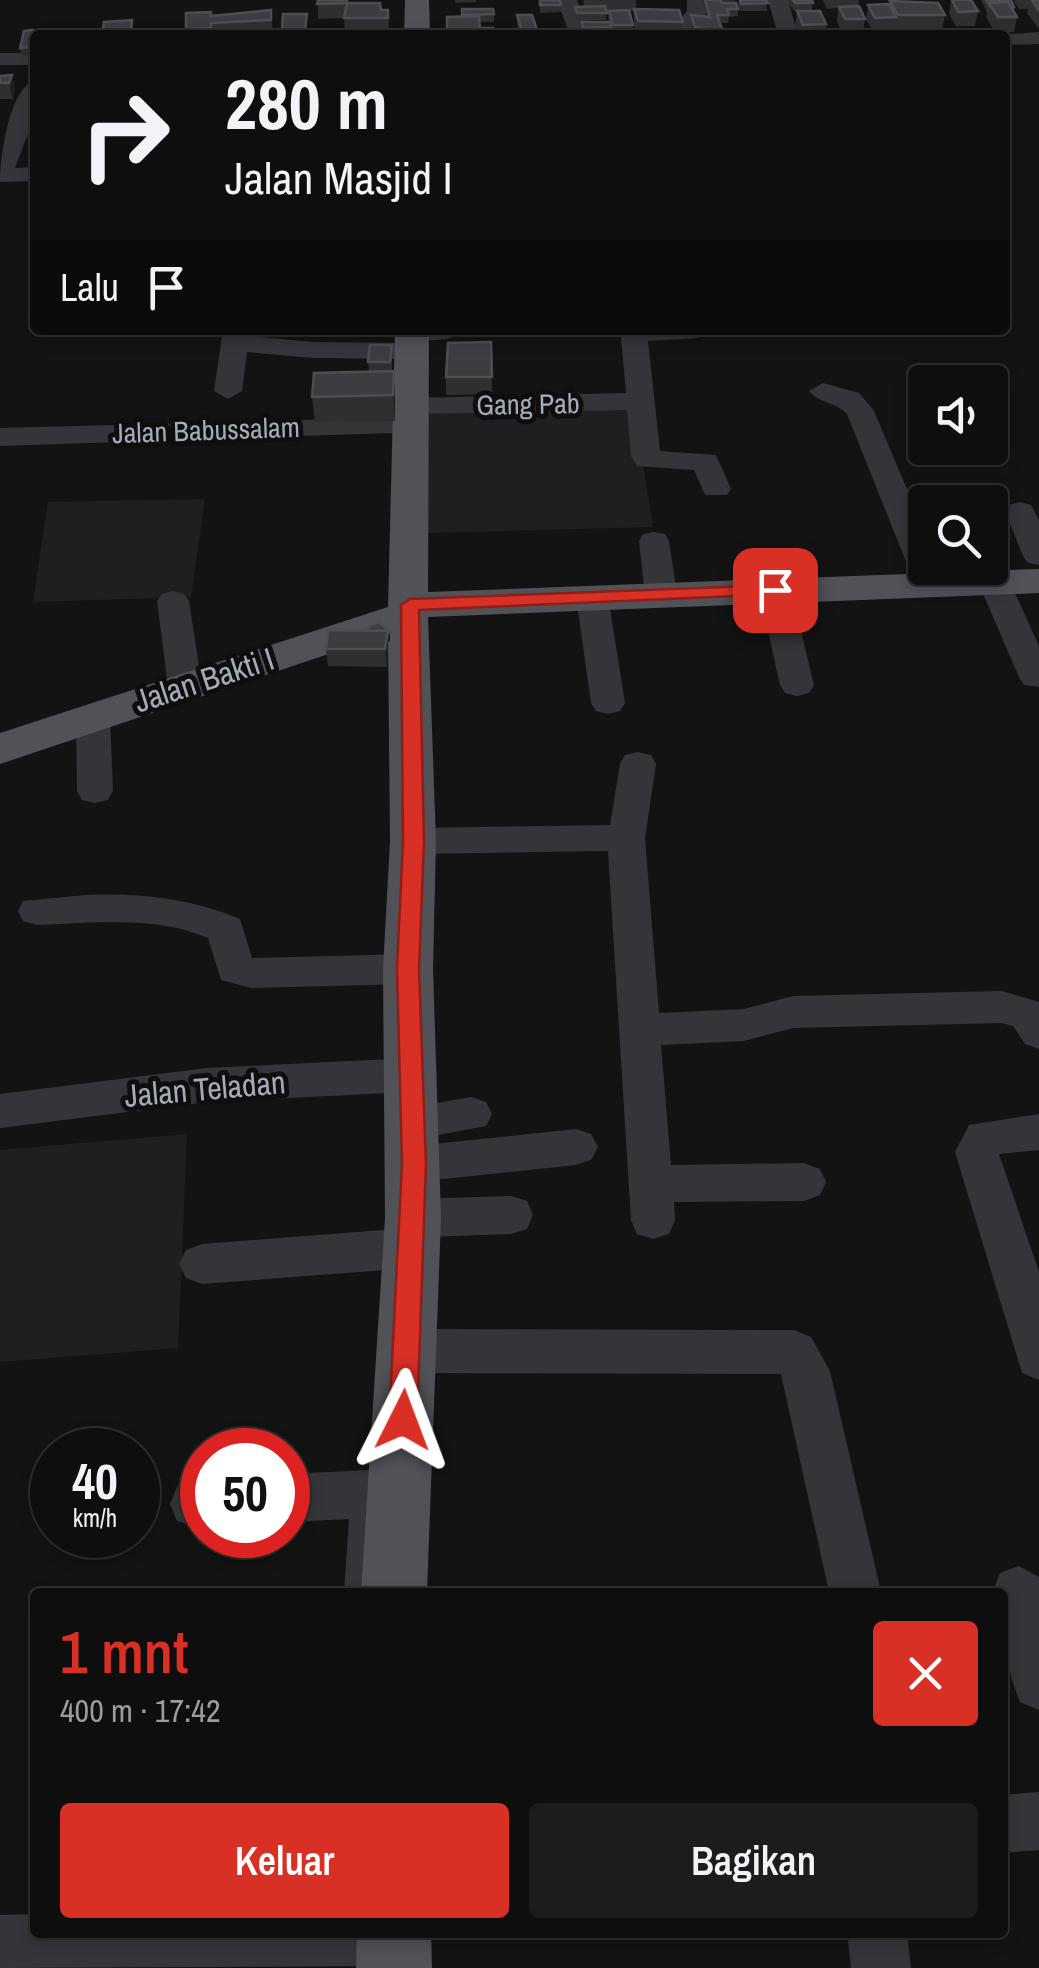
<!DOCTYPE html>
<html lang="id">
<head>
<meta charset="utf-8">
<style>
	:root { --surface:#0e0e0f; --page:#1c1c1d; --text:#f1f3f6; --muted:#9b9c9e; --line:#2e2e2f; --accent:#d93025 }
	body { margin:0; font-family:"Archivo Narrow",sans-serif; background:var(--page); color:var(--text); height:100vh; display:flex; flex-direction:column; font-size:38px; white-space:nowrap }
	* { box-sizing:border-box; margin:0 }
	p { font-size:32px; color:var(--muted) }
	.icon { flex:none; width:55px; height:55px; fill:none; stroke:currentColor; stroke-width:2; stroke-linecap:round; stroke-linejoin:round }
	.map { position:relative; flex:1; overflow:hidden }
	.panel { position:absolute; left:30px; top:1588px; width:978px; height:350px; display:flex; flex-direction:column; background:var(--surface); border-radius:10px; box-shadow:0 5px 15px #0003,0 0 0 2px var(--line) }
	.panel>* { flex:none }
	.guide { position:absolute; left:30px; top:30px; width:980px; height:305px; border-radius:10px; box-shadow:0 5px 15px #0003,0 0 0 2px var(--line); background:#0e0e0f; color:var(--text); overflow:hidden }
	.controls { position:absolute; left:908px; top:365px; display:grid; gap:20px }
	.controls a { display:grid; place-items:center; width:100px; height:100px; border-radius:10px; background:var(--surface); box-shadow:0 5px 15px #0003,0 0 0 2px var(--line); font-size:50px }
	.speed { position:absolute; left:30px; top:1428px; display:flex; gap:20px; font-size:50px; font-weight:700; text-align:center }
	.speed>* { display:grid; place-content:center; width:130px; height:130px; border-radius:50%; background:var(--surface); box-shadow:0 5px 15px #0003,0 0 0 2px var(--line); line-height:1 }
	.speed small { font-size:25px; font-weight:400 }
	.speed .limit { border:15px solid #d22; background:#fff; color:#111 }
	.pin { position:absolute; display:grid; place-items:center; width:85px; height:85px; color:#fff; margin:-42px; border-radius:20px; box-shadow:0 5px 15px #0006 }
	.me { position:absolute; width:110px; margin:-55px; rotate:3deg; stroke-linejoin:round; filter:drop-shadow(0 0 8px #0008) }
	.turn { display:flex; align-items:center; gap:35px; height:210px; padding:0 30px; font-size:45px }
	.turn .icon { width:130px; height:130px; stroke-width:2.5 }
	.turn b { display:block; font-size:70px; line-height:85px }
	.then { display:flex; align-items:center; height:95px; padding:0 30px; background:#0003; gap:20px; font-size:38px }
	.round { display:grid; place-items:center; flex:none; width:105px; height:105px; border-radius:10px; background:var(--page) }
	.headline { display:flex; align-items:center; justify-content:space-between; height:170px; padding:0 30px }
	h1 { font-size:60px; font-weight:600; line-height:75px; color:var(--accent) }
	.button { display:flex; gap:20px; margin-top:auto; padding:20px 30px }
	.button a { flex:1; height:115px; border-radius:10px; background:var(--accent); color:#fff; font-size:40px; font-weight:600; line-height:115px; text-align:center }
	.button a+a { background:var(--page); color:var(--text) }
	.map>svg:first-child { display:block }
</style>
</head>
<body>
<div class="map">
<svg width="1039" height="1968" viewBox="0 0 1039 1968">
	<rect width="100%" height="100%" fill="#131314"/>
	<g fill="#1f1f21">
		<path d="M 634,406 L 653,527 L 427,533 L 425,411 Z"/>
		<path d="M 205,499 L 191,597 L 33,602 L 48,502 Z"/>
		<path d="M 187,1134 L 178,1348 L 0,1362 L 0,1150 Z"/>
	</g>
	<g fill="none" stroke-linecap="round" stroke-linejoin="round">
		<g fill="#343539" fill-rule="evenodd">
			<path d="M 557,0 L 577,0 L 590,35 L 570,35 Z"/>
			<path d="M 687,0 L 707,0 L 707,12 L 700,21 L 703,35 L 683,35 L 680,20 L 687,11 Z"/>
			<path d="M 768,0 L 788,0 L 798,35 L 778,35 Z"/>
			<path d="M 1039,32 L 1039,44 L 1005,45 L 1005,35 L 997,35 Z"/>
			<rect x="0" y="53" width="35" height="12"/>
			<path d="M 35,81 L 35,115 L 15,168 L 35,167 L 35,181 L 0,182 C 0,159 9,87 35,81 Z"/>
			<path d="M 223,330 L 249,330 L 249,336 L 313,342 L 412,343 L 426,351 L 412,359 L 313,358 L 247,352 L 242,391 L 228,399 L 214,391 Z"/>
			<path d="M 466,330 C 453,343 412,344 399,331 Z"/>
			<path d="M 627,330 L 710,330 L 697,338 L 648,341 L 660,451 L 716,455 L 731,489 L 727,495 L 705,495 L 694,470 L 637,466 L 631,456 L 627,410 L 413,414 L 399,406 L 413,398 L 626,393 L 621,338 Z"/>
			<path d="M 823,383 L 859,393 L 874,411 L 925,532 L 925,568 L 940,568 L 947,584 L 942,591 L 920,591 L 915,584 L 847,414 C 836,402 818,403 809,391 Z"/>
			<path d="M 413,417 L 423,420 L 427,426 L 423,432 L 0,446 L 0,428 Z"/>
			<path d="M 1020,502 L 1031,505 L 1039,520 L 1039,565 L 1028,563 L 1023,556 L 1005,511 L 1009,505 Z"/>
			<path d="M 654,532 L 665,534 L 669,541 L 677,595 L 672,602 L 650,602 L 645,595 L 639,541 L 643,534 Z"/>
			<path d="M 994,572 L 1005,575 L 1010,582 L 1039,646 L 1039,687 L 1024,685 L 1019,677 L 978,582 L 983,575 Z"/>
			<path d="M 775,580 L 786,583 L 791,590 L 814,685 L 809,693 L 797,696 L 785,693 L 780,685 L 759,590 L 764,583 Z"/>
			<path d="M 592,586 L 603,589 L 608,596 L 625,703 L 620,711 L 608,714 L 596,711 L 591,703 L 576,596 L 581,589 Z"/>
			<path d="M 173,591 L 184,594 L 189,601 L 202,686 L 197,694 L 185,697 L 173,694 L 168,686 L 157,601 L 162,594 Z"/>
			<path d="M 93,706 L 105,709 L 110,717 L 113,791 L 108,800 L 95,803 L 82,800 L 77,791 L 76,717 L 81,709 Z"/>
			<path d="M 638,752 L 651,755 L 656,764 L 645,838 L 659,1013 L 744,1009 L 793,996 L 1002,991 L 1039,1002 L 1039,1049 L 1025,1044 L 1013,1026 L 1002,1023 L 793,1028 L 744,1041 L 661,1045 L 671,1165 L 804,1163 L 820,1169 L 826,1182 L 820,1195 L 804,1201 L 674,1202 L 675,1220 L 669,1234 L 653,1239 L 637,1234 L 631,1220 L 608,851 L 413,854 L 400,850 L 394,841 L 400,832 L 413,828 L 610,825 L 620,764 L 625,755 Z"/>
			<path d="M 85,895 C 140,893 189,898 240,919 L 252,958 L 408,954 L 422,958 L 428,969 L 422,980 L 408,984 L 251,988 L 221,980 L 208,938 C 154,915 94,923 37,925 L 23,921 L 18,911 L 23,901 Z"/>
			<path d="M 410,1058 L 425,1063 L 431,1075 L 425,1087 L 410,1092 L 207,1102 L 0,1128 L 0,1094 L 207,1068 Z"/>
			<path d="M 471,1097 L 486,1102 L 492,1114 L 486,1126 L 412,1140 L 397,1134 L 391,1122 L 397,1110 Z"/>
			<path d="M 1039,1114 L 1039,1150 L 999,1154 L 1039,1272 L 1039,1380 L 1022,1373 L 955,1152 L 969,1125 Z"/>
			<path d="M 576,1129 L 591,1134 L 598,1147 L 591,1160 L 576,1165 L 414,1182 L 399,1177 L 392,1164 L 399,1151 L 414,1146 Z"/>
			<path d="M 511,1196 L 527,1201 L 533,1215 L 527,1229 L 511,1234 L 429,1237 L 435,1248 L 428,1262 L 412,1268 L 202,1284 L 186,1278 L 179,1264 L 186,1250 L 202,1244 L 396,1229 L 391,1218 L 397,1204 L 413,1199 Z"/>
			<path d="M 407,1329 L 794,1330 L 811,1337 L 830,1371 L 881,1592 L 829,1592 L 781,1374 L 407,1373 L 390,1366 L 383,1351 L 390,1336 Z"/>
			<path d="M 368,1470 C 416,1489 399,1549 396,1592 L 344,1592 L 349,1519 L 288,1522 L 288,1474 Z"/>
			<path d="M 195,1479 L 202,1480 L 202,1529 L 177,1521 L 170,1504 L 177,1487 Z"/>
			<path d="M 1019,1566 L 1039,1577 L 1039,1710 L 1020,1702 C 1005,1666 1002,1631 1002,1592 L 993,1592 L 1000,1573 Z"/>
			<path d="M 1039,1792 L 1039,1850 L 1002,1853 L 1002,1795 Z"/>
			<path d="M 35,1914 L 35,1932 L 422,1932 L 424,1936 L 415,1957 L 394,1966 L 0,1968 L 0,1915 Z"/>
			<path d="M 847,1932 L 907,1932 L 911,1968 L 851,1968 Z"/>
		</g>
		<g fill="#505258" fill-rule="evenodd">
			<path d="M 405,0 L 429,0 L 430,35 L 404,35 Z"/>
			<path d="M 395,330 L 429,330 L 428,592 L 1039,569 L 1039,593 L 428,617 L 436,841 L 433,969 L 441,1218 L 427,1592 L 361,1592 L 385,1218 L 383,969 L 390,841 L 388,634 L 0,764 L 0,733 L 388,607 Z"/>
			<path d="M 357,1932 L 431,1932 L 432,1968 L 356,1968 Z"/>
		</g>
	</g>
	<g fill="#2f2f32">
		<path d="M 318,0 L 348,0 L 348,3 L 381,10 L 388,10 L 389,32 L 345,33 L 344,18 L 318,19 Z"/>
		<path d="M 455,0 L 476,0 L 476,2 L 455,3 Z"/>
		<path d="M 540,0 L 561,5 L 561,12 L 540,13 Z"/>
		<path d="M 583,0 L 636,0 L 636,9 L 683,22 L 682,35 L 636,35 L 634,24 L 634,11 L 629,11 L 633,25 L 632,35 L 583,35 L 582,22 L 608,22 L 609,11 L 606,12 L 606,20 L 576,21 L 575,7 L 584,7 Z"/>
		<path d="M 702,0 L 735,0 L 735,1 L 721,2 L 738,9 L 738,16 L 729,17 L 728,23 L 720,23 L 723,35 L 695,34 L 691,23 L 691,15 L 707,17 Z"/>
		<path d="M 739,0 L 766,0 L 767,11 L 741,11 L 738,5 Z"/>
		<path d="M 786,0 L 812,0 L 812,10 L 794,11 Z"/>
		<path d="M 823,0 L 859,0 L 858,6 L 865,19 L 863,34 L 843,34 L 837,22 L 838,8 L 827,9 Z"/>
		<path d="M 951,0 L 978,11 L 975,26 L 956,26 L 949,14 Z"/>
		<path d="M 981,0 L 1011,0 L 1014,7 L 1014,11 L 1017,17 L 1014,32 L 995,32 L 986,17 L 987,12 Z"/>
		<path d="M 1015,0 L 1039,0 L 1039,29 L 1027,13 L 1028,9 L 1019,9 L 1014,2 Z"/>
		<path d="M 890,1 L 945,15 L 942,30 L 895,29 L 894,28 L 894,32 L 873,32 L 866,19 L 868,5 L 890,5 Z"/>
		<path d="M 462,9 L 494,14 L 494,22 L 479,22 L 480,28 L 494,35 L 447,35 L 447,17 L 462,17 Z"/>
		<path d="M 271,10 L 273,35 L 187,35 L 186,29 L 211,16 Z"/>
		<path d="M 797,11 L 826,24 L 825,35 L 799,35 L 795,26 Z"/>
		<path d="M 307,14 L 307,35 L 283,35 L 282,29 Z"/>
		<path d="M 517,15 L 537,30 L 537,35 L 518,35 Z"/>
		<path d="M 34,38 L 31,55 L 22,55 L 20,48 Z"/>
		<path d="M 12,75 L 15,91 L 13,99 L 0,99 L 0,76 Z"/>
		<path d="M 491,342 L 492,394 L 446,395 L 446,377 Z"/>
		<path d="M 392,345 L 392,371 L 395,396 L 395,421 L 315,422 L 312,397 L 369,372 L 368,362 Z"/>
		<path d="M 367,628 L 390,632 L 390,641 L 388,642 L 387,667 L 328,666 L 326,649 L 367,631 Z"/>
	</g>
	<g fill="#1e1e20">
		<path d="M 33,30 L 34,38 L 31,55 L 30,47 Z"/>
		<path d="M 12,75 L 15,91 L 13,99 L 9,83 Z"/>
		<path d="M 394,371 L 395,396 L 395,421 L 393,395 Z"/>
		<path d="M 390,632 L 390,641 L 388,642 L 387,667 L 385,649 L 378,638 Z"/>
	</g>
	<g fill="#3b3d40" stroke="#4c4e52" stroke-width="2.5">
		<path d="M 318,0 L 347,0 L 347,3 L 317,4 Z"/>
		<path d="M 540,0 L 560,0 L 561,5 L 540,5 Z"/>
		<path d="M 705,0 L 720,0 L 722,3 L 736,3 L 738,9 L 727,9 L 729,15 L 717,15 L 723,32 L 695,27 L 691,15 L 710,17 Z"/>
		<path d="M 740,0 L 766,0 L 768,3 L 741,4 Z"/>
		<path d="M 793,0 L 812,0 L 813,3 L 795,3 Z"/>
		<path d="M 952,0 L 971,0 L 978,11 L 958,12 Z"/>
		<path d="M 986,0 L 1011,0 L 1014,7 L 1011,7 L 1008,2 L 989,3 L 989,5 Z"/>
		<path d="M 1032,0 L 1039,0 L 1039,11 Z"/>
		<path d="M 890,1 L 938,3 L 945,15 L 898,15 Z"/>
		<path d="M 1008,2 L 1017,17 L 998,17 L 989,3 Z"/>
		<path d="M 347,3 L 380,3 L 381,10 L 388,10 L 388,18 L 344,18 Z"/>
		<path d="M 889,4 L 896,17 L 875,18 L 868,5 Z"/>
		<path d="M 605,6 L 607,13 L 577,13 L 575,7 Z"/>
		<path d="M 859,6 L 865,19 L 845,19 L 839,7 Z"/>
		<path d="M 462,9 L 493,9 L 494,14 L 462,15 Z"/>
		<path d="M 634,9 L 679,10 L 683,22 L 638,21 Z"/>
		<path d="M 271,10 L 271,20 L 211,23 L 211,28 L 186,29 L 186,13 L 211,12 L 211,16 Z"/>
		<path d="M 629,10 L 633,25 L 613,25 L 609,11 Z"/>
		<path d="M 797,11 L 820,11 L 826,24 L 803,25 Z"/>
		<path d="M 283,14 L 307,14 L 305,29 L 282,29 Z"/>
		<path d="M 517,15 L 532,15 L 537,30 L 522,31 Z"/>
		<path d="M 479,16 L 480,30 L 447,31 L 447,17 Z"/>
		<path d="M 132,20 L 131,33 L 102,35 L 104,22 Z"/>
		<path d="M 582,22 L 610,22 L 611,27 L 583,28 Z"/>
		<path d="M 480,28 L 493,28 L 494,35 L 481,35 Z"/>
		<path d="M 33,30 L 30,47 L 20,48 L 24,31 Z"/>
		<path d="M 12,75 L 9,83 L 0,83 L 0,76 Z"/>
		<path d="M 491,342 L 492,377 L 446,377 L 448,343 Z"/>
		<path d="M 370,345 L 392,345 L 390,362 L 368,362 Z"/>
		<path d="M 394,371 L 393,395 L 312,397 L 314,373 Z"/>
		<path d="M 379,622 L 390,632 L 387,633 L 388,631 L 370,631 L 367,628 Z"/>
		<path d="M 328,630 L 388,631 L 385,649 L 326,649 Z"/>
	</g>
	<path fill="#d93025" stroke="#8d1f18" stroke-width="2.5" d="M 775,585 L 782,586 L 782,594 L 419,610 L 424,841 L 419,969 L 426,1164 L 417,1420 L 413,1429 L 403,1433 L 393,1429 L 389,1420 L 402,1164 L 397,969 L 403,841 L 401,605 L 410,599 Z"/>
	<g text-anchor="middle" stroke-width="10" stroke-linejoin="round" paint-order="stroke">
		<g font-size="28" fill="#a4abb5" stroke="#0e0e0f">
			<text transform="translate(528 404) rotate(-1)" y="10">Gang Pab</text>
			<text transform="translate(206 430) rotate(-2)" y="10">Jalan Babussalam</text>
		</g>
		<g font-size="32" fill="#a4abb5" stroke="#0e0e0f">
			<text transform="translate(204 680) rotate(-18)" y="11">Jalan Bakti I</text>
			<text transform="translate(205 1089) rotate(-5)" y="11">Jalan Teladan</text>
		</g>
	</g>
</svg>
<div class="controls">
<a><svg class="icon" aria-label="sound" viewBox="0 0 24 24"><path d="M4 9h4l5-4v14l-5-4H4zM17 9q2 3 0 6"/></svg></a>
<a><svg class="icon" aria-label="search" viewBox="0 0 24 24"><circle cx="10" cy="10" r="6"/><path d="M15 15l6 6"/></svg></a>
</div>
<div class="speed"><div>40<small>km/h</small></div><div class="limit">50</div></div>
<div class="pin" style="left:775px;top:590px;background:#d93025"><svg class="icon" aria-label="arrive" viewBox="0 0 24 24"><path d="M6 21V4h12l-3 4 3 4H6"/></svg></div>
<svg class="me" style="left:403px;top:1420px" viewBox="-20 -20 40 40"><path d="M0-17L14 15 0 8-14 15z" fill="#d93025" stroke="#fff" stroke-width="4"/></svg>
<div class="guide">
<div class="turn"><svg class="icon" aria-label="right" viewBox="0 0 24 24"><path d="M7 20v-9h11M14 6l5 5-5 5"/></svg><div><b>280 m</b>Jalan Masjid I</div></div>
<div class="then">Lalu<svg class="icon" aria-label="arrive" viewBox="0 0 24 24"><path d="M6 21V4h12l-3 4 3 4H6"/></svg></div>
</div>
<section class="panel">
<div class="headline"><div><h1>1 mnt</h1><p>400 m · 17:42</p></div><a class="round" style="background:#d93025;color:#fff"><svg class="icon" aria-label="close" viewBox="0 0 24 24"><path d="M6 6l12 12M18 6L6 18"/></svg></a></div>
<div class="button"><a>Keluar</a><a>Bagikan</a></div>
</section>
</div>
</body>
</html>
